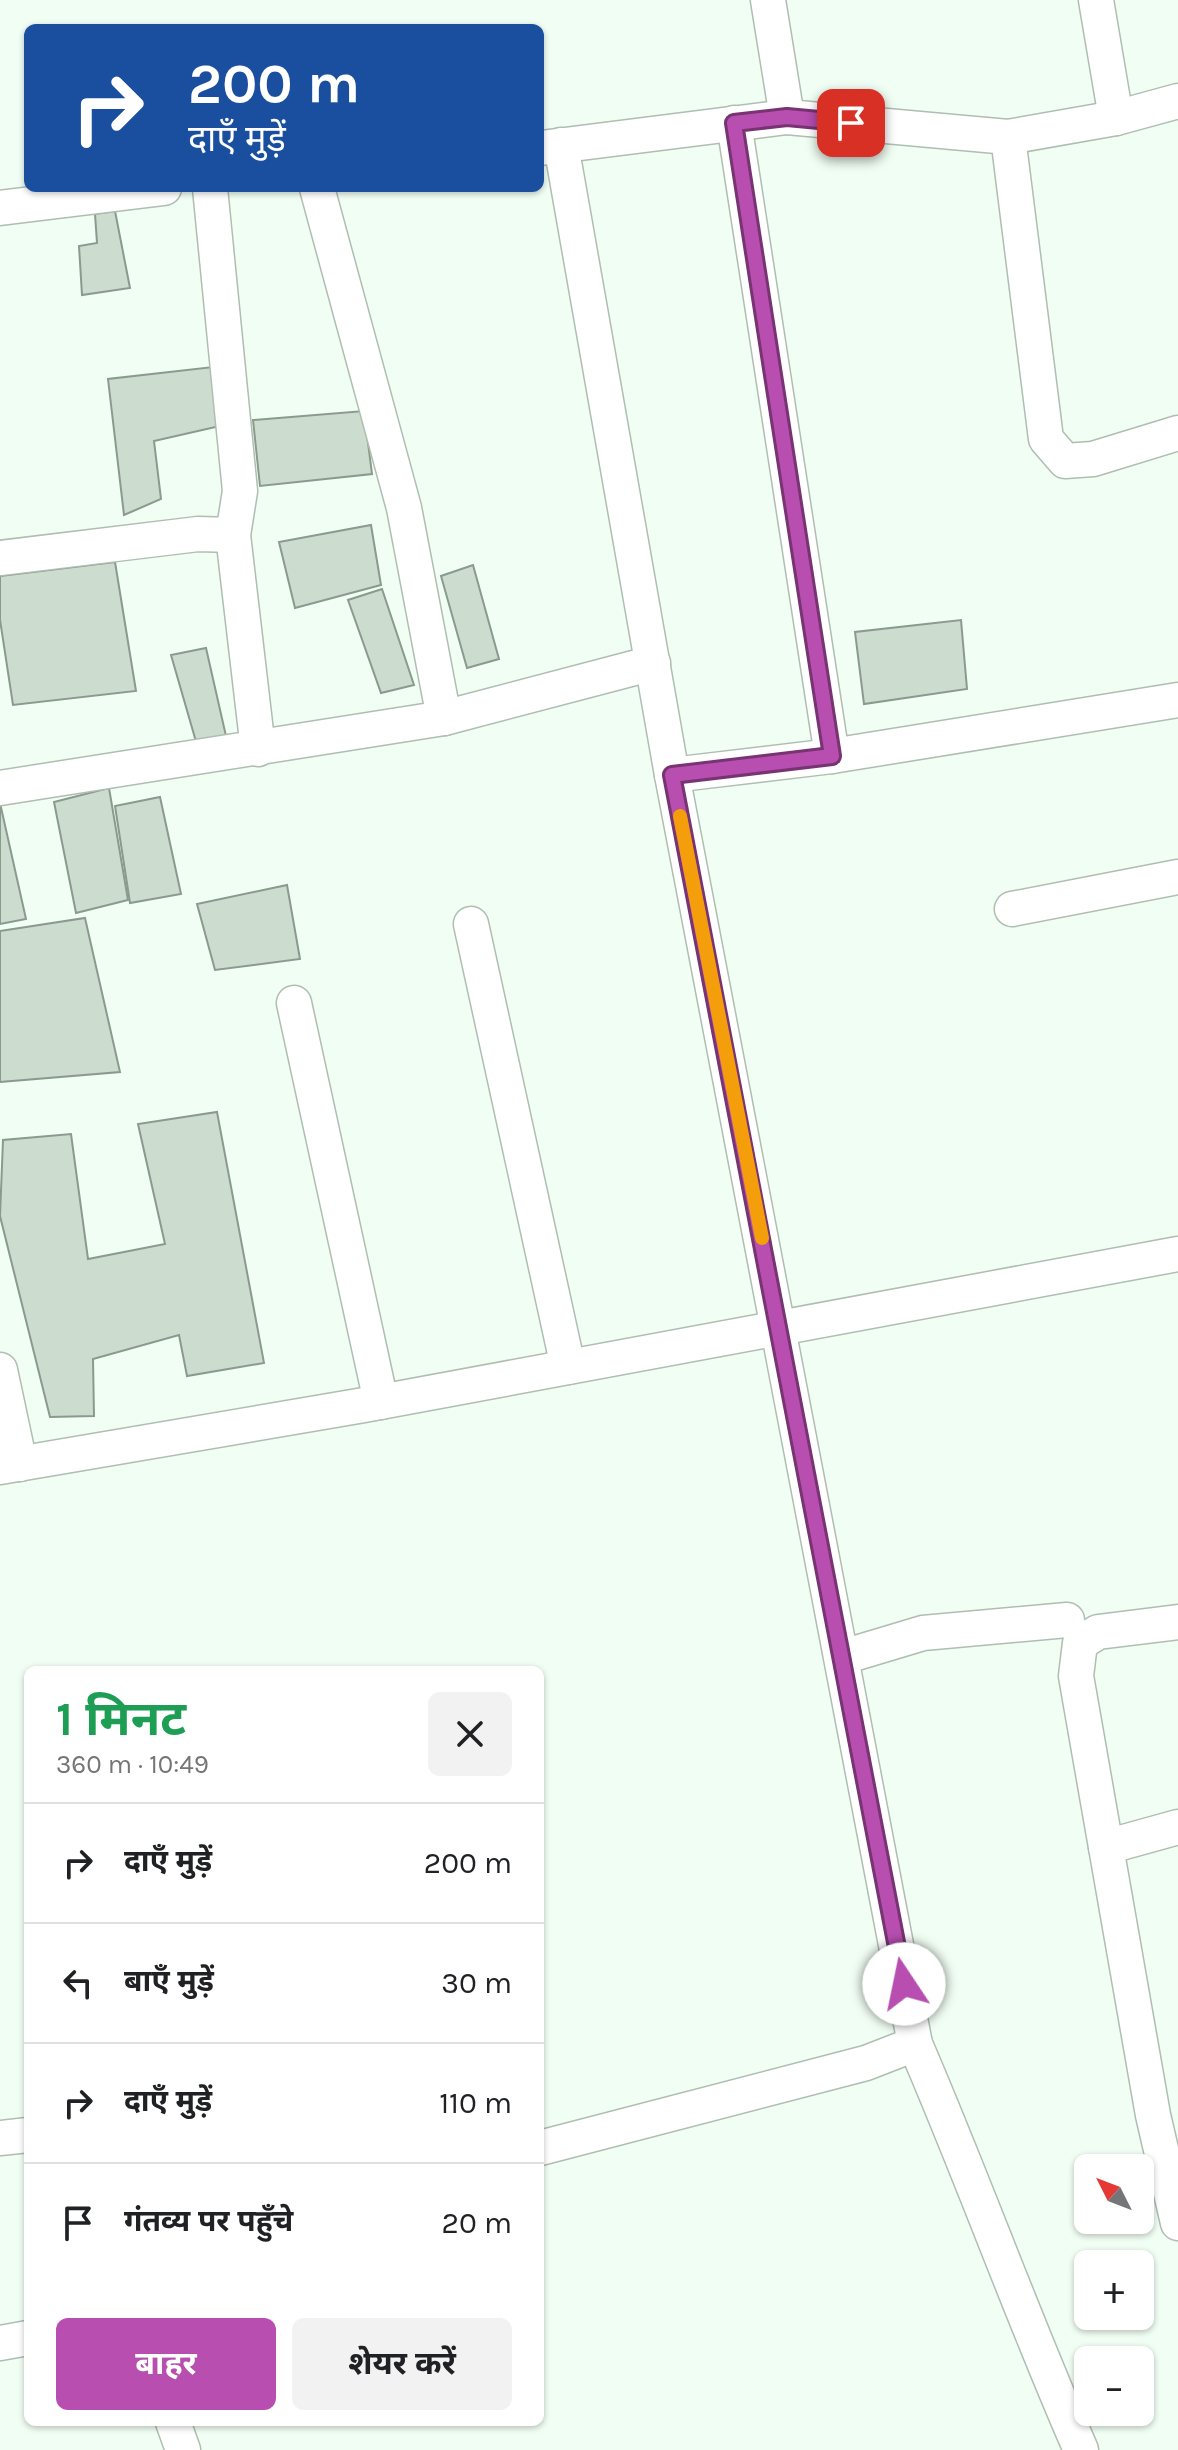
<!DOCTYPE html>
<html lang="hi">
<head>
<meta charset="utf-8">
<style>
	:root { --surface:#fff; --page:#f2f2f2; --text:#202124; --muted:#757577; --line:#e0e0e0; --accent:#b74eb0 }
	body { margin:0; font-family:Karla,"Noto Sans Devanagari",sans-serif; background:var(--page); color:var(--text); height:100vh; display:flex; flex-direction:column; font-size:30px; white-space:nowrap }
	* { box-sizing:border-box; margin:0 }
	p { font-size:26px; color:var(--muted) }
	.icon { flex:none; width:44px; height:44px; fill:none; stroke:currentColor; stroke-width:2; stroke-linecap:round; stroke-linejoin:round }
	.map { position:relative; flex:1; overflow:hidden }
	.panel { position:absolute; left:24px; top:1666px; width:520px; height:760px; display:flex; flex-direction:column; background:var(--surface); border-radius:12px; box-shadow:0 2px 6px #0004 }
	.panel>* { flex:none }
	.hud { position:absolute; left:24px; top:24px; width:520px; height:168px; border-radius:12px; box-shadow:0 2px 6px #0004; background:#1a4fa0; color:#fff; overflow:hidden }
	.needle { width:52px; rotate:312deg }
	.tools { position:absolute; left:1074px; top:2154px; display:grid; gap:16px }
	.tools a { display:grid; place-items:center; width:80px; height:80px; border-radius:12px; background:var(--surface); box-shadow:0 2px 6px #0004; font-size:40px }
	.pin { position:absolute; display:grid; place-items:center; width:68px; height:68px; color:#fff; margin:-34px; border-radius:16px; box-shadow:0 4px 12px #0006 }
	.me { position:absolute; width:88px; margin:-44px; rotate:349deg; stroke-linejoin:round; filter:drop-shadow(0 0 6px #0008) }
	.turn { display:flex; align-items:center; gap:28px; height:168px; padding:0 32px; font-size:36px }
	.turn .icon { width:104px; height:104px; stroke-width:2.5 }
	.turn b { display:block; font-size:56px; line-height:68px }
	.round { display:grid; place-items:center; flex:none; width:84px; height:84px; border-radius:12px; background:var(--page) }
	.summary { display:flex; align-items:center; justify-content:space-between; height:136px; padding:0 32px }
	h1 { font-size:48px; font-weight:700; line-height:60px; color:#1e9e55 }
	.primary-button { display:flex; gap:16px; margin-top:auto; padding:16px 32px }
	.primary-button a { flex:1; height:92px; border-radius:12px; background:var(--accent); color:#fff; font-size:32px; font-weight:700; line-height:92px; text-align:center }
	.primary-button a+a { background:var(--page); color:var(--text) }
	ul { padding:0; list-style:none }
	li { display:flex; align-items:center; gap:24px; height:120px; padding:0 32px; border-top:2px solid var(--line) }
	li div { flex:1 }
	li b { display:block; font-size:30px }
	li em { font-style:normal }
	.map>svg:first-child { display:block }
</style>
</head>
<body>
<div class="map">
<svg width="1178" height="2450" viewBox="0 0 1178 2450">
	<rect width="100%" height="100%" fill="#f1fef3"/>
	<g fill="#ccdccf" stroke="#8b9a8e" stroke-width="2">
		<path d="M 115,211 L 130,288 L 82,295 L 79,246 L 97,243 L 95,214 Z"/>
		<path d="M 213,367 L 220,426 L 154,441 L 161,499 L 124,515 L 108,379 Z"/>
		<path d="M 364,411 L 372,474 L 260,486 L 253,420 Z"/>
		<path d="M 371,525 L 381,585 L 295,608 L 279,542 Z"/>
		<path d="M 115,562 L 136,691 L 13,705 L 0,620 L 0,576 Z"/>
		<path d="M 473,565 L 499,659 L 467,668 L 441,576 Z"/>
		<path d="M 382,589 L 414,685 L 381,693 L 348,600 Z"/>
		<path d="M 961,620 L 967,689 L 864,704 L 855,632 Z"/>
		<path d="M 206,648 L 226,736 L 197,745 L 171,655 Z"/>
		<path d="M 109,788 L 128,900 L 76,913 L 54,802 Z"/>
		<path d="M 160,797 L 181,894 L 130,903 L 115,806 Z"/>
		<path d="M 0,803 L 26,919 L 0,924 Z"/>
		<path d="M 287,885 L 300,959 L 215,970 L 197,904 Z"/>
		<path d="M 85,918 L 120,1072 L 0,1082 L 0,931 Z"/>
		<path d="M 217,1112 L 264,1363 L 187,1376 L 179,1335 L 93,1359 L 94,1416 L 50,1417 L 0,1216 L 3,1140 L 71,1134 L 88,1259 L 165,1244 L 138,1124 Z"/>
	</g>
	<g fill="none" stroke-linecap="round" stroke-linejoin="round">
		<defs>
			<g id="minor">
				<path d="M 768,0 L 787,117"/>
				<path d="M 1096,0 L 1116,118"/>
				<path d="M 734,123 L 832,756"/>
				<path d="M 1008,137 L 1046,439 L 1065,461 L 1093,459 L 1178,433"/>
				<path d="M 561,145 L 672,775 L 832,756 L 1178,700"/>
				<path d="M 541,148 L 787,117 L 1008,137 L 1116,118 L 1178,101"/>
				<path d="M 317,188 L 404,508 L 444,718"/>
				<path d="M 0,208 L 164,188"/>
				<path d="M 233,535 L 258,749"/>
				<path d="M 0,558 L 198,534 L 233,535 L 240,491 L 210,188"/>
				<path d="M 0,788 L 444,718 L 653,663"/>
				<path d="M 1012,909 L 1178,877"/>
				<path d="M 471,924 L 568,1367"/>
				<path d="M 294,1003 L 381,1402"/>
				<path d="M 0,1370 L 20,1464"/>
				<path d="M 0,1467 L 364,1405 L 1178,1254"/>
				<path d="M 1178,1622 L 1098,1632 L 1080,1643 L 1076,1676 L 1153,2115 L 1178,2223"/>
				<path d="M 843,1657 L 923,1633 L 1067,1620"/>
				<path d="M 1106,1847 L 1178,1827"/>
				<path d="M 915,2044 C 973,2178 1022,2316 1081,2450"/>
				<path d="M 0,2138 L 28,2135"/>
				<path d="M 540,2148 L 866,2063 L 915,2044 L 672,775"/>
				<path d="M 0,2343 L 28,2338"/>
				<path d="M 173,2422 L 183,2450"/>
			</g>
		</defs>
		<use href="#minor" stroke="#afbeb1" stroke-width="37"/>
		<use href="#minor" stroke="#fff" stroke-width="34"/>
	</g>
	<g fill="none" stroke-linecap="round" stroke-linejoin="round">
		<defs>
			<path id="route" d="M 851,123 L 787,117 L 734,123 L 832,756 L 672,775 L 904,1984"/>
		</defs>
		<use href="#route" stroke="#773372" stroke-width="20"/>
		<use href="#route" stroke="#b74eb0" stroke-width="14"/>
		<path stroke="#f59e0b" stroke-width="14" d="M 680,816 L 762,1238"/>
	</g>
</svg>
<div class="tools">
<a><svg class="needle" viewBox="-14 -14 28 28"><path d="M0-13l5 13h-10z" fill="#e53935"/><path d="M0 13l5-13h-10z" fill="#757577"/></svg></a>
<a>+</a>
<a>−</a>
</div>
<div class="pin" style="left:851px;top:123px;background:#d93025"><svg class="icon" aria-label="arrive" viewBox="0 0 24 24"><path d="M6 21V4h12l-3 4 3 4H6"/></svg></div>
<svg class="me" style="left:904px;top:1984px" viewBox="-20 -20 40 40"><circle r="19" fill="#fff"/><path d="M0-13L10 11 0 6-10 11z" fill="#b74eb0"/></svg>
<div class="hud">
<div class="turn"><svg class="icon" aria-label="right" viewBox="0 0 24 24"><path d="M7 20v-9h11M14 6l5 5-5 5"/></svg><div><b>200 m</b>दाएँ मुड़ें</div></div>
</div>
<section class="panel">
<div class="summary"><div><h1>1 मिनट</h1><p>360 m · 10:49</p></div><a class="round"><svg class="icon" aria-label="close" viewBox="0 0 24 24"><path d="M6 6l12 12M18 6L6 18"/></svg></a></div>
<ul>
<li><svg class="icon" aria-label="right" viewBox="0 0 24 24"><path d="M7 20v-9h11M14 6l5 5-5 5"/></svg><div><b>दाएँ मुड़ें</b></div><em>200 m</em></li>
<li><svg class="icon" aria-label="left" viewBox="0 0 24 24"><path d="M17 20v-9H6M10 6l-5 5 5 5"/></svg><div><b>बाएँ मुड़ें</b></div><em>30 m</em></li>
<li><svg class="icon" aria-label="right" viewBox="0 0 24 24"><path d="M7 20v-9h11M14 6l5 5-5 5"/></svg><div><b>दाएँ मुड़ें</b></div><em>110 m</em></li>
<li><svg class="icon" aria-label="arrive" viewBox="0 0 24 24"><path d="M6 21V4h12l-3 4 3 4H6"/></svg><div><b>गंतव्य पर पहुँचे</b></div><em>20 m</em></li>
</ul>
<div class="primary-button"><a>बाहर</a><a>शेयर करें</a></div>
</section>
</div>
</body>
</html>
